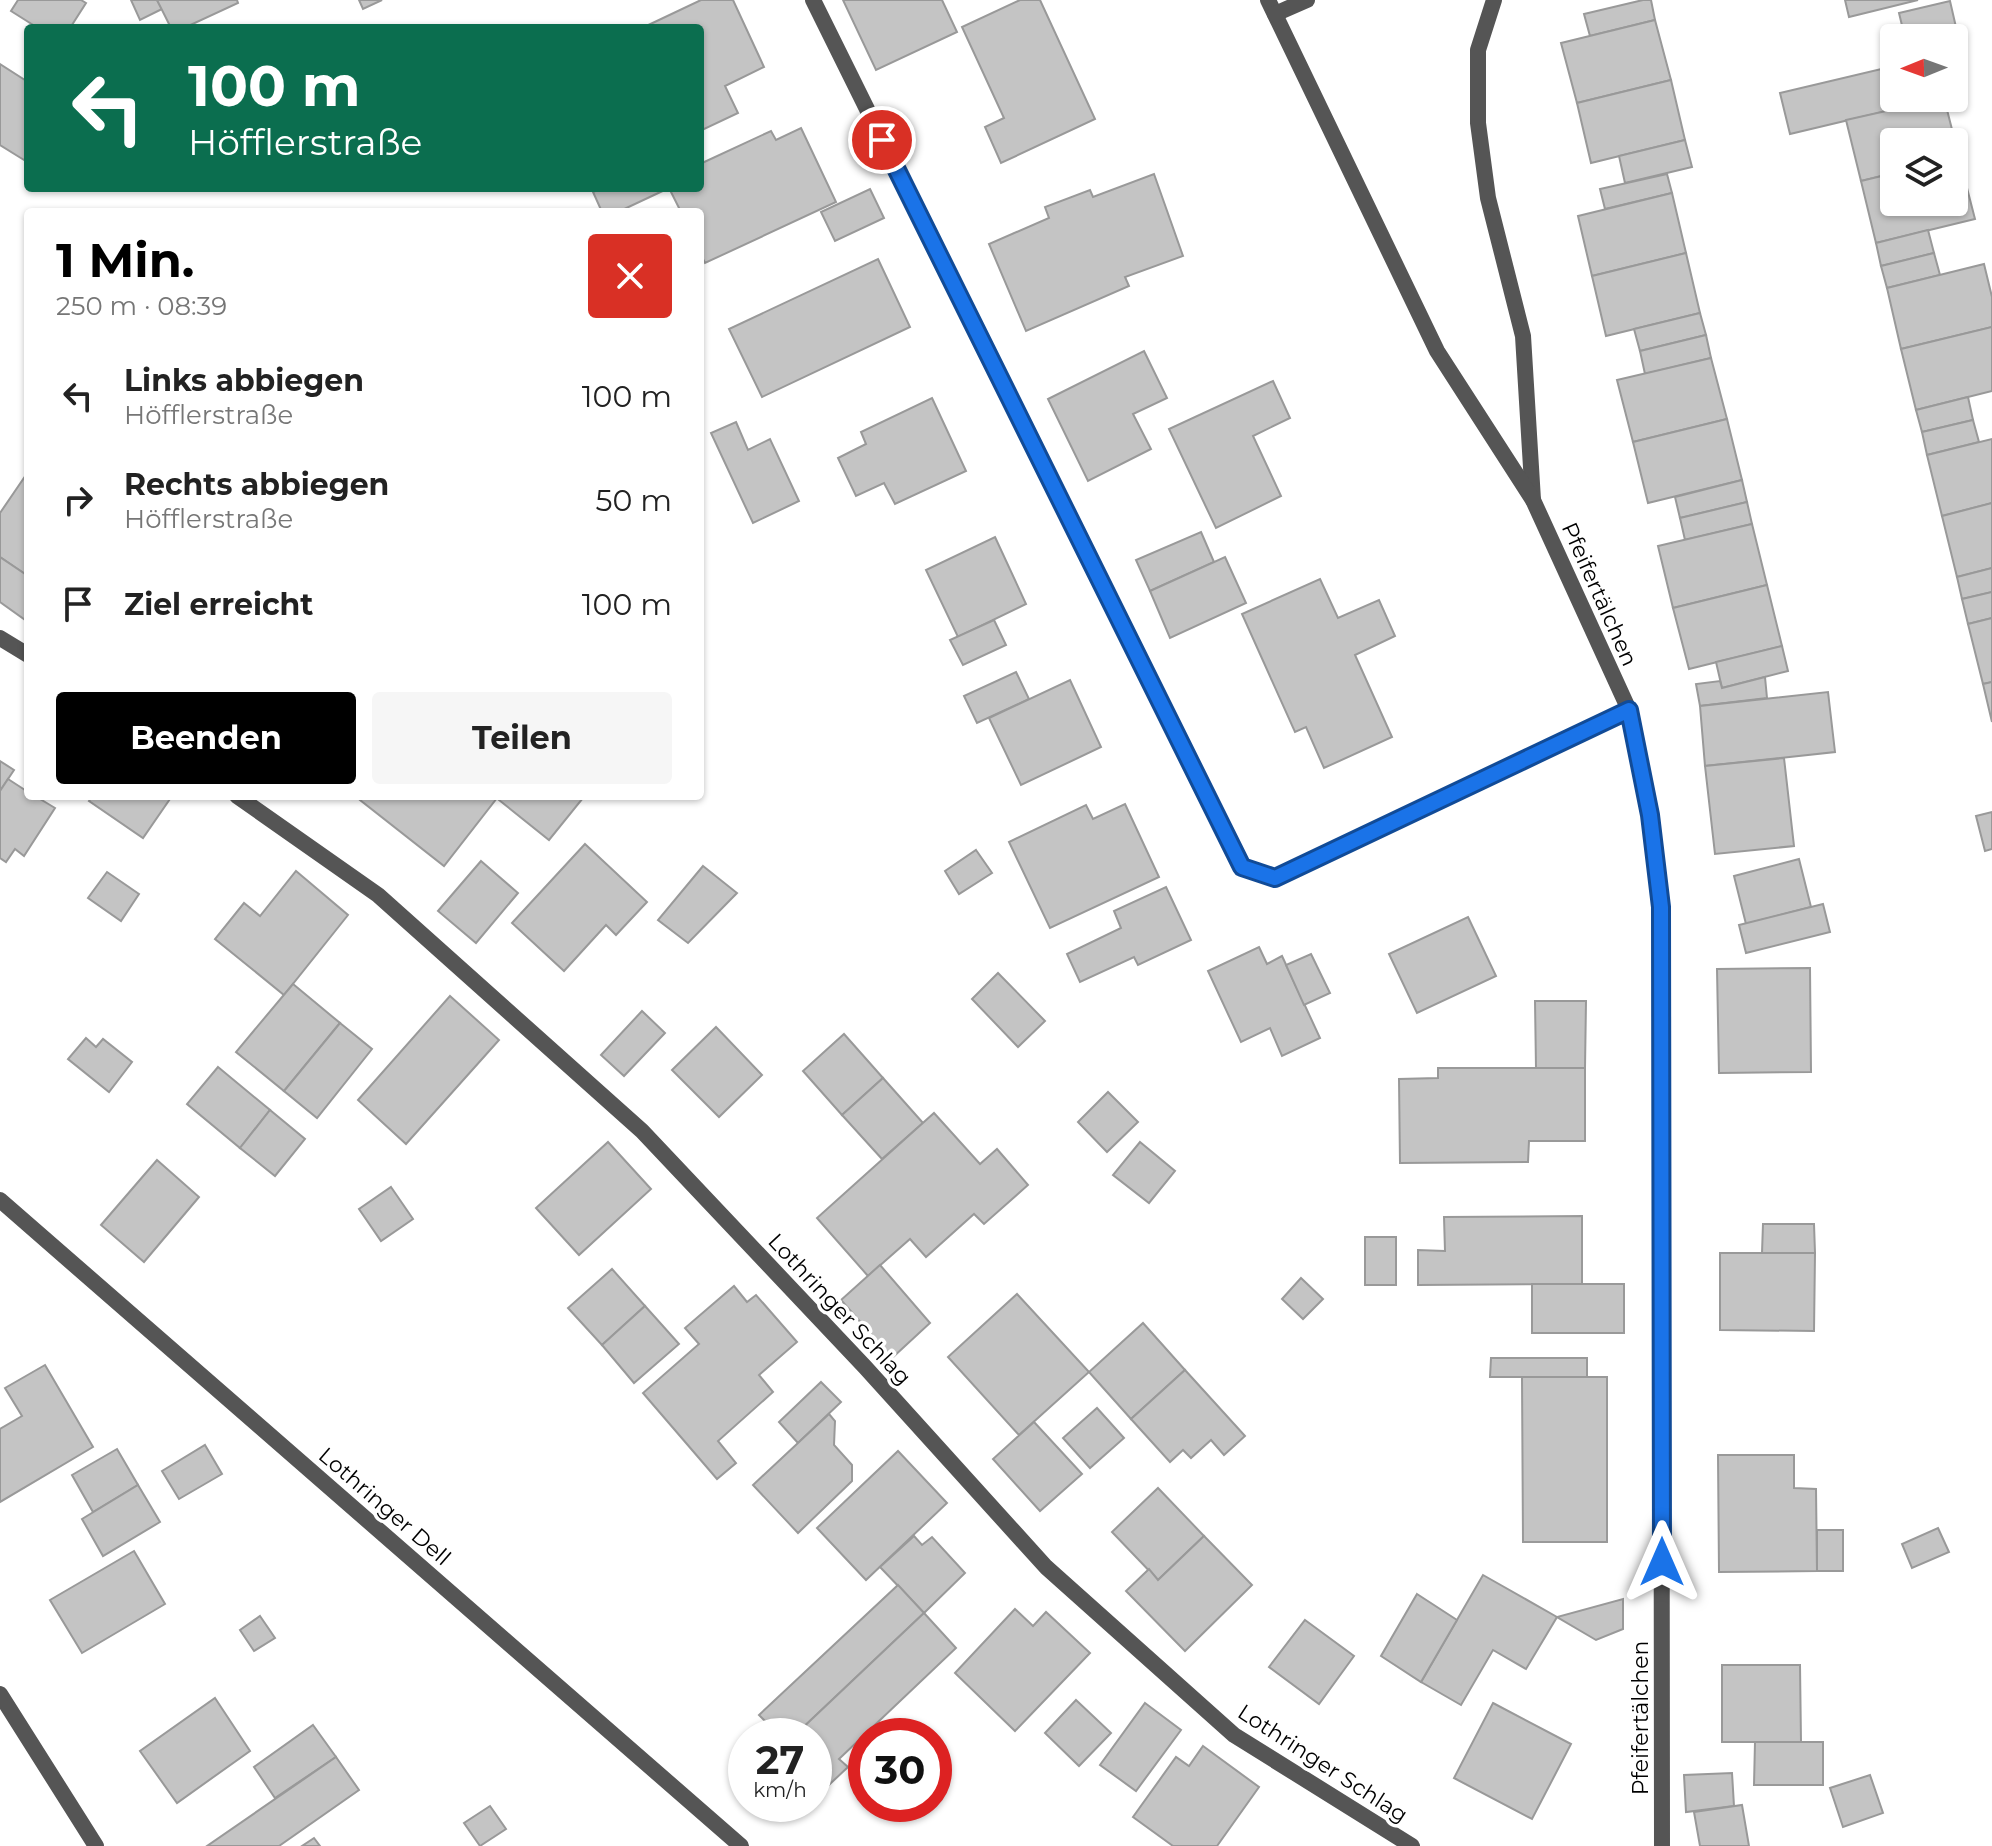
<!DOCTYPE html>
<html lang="de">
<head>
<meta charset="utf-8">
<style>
	:root { --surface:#fff; --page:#f6f6f6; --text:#222; --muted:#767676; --accent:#000 }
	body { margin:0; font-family:Montserrat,sans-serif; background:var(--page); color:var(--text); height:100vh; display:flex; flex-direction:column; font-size:30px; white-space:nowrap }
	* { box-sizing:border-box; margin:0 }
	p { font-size:26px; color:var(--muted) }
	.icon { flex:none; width:44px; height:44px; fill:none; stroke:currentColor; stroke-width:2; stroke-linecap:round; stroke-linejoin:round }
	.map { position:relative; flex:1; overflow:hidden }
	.side { position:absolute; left:24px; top:208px; width:680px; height:592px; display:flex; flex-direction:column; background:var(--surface); border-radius:8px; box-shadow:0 2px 6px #0004 }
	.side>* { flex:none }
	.guide { position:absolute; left:24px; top:24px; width:680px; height:168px; border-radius:8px; box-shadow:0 2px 6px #0004; background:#0b6e4f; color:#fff; overflow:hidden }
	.needle { width:52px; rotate:269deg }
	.controls { position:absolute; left:1880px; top:24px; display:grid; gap:16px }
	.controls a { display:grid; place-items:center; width:88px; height:88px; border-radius:8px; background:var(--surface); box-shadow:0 2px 6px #0004; font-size:40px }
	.speed { position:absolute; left:728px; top:1718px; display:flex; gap:16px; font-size:40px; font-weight:700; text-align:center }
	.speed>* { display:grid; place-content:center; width:104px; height:104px; border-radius:50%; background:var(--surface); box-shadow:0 2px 6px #0004; line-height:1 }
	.speed small { font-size:20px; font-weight:400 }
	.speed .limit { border:12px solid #d22; background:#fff; color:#111 }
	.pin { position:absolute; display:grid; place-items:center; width:68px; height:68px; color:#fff; margin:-34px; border:4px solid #fff; border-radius:50%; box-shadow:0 2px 8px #0007 }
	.me { position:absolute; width:88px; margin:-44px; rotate:0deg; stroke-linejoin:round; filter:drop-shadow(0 0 6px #0008) }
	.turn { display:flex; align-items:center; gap:28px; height:168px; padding:0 32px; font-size:36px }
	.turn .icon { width:104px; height:104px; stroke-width:2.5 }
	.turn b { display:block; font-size:56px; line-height:68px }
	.round { display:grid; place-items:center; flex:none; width:84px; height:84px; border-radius:8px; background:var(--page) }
	.head { display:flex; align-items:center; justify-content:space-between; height:136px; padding:0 32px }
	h1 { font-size:48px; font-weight:700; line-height:60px; color:var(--accent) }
	.action { display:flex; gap:16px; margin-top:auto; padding:16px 32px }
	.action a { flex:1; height:92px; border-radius:8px; background:var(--accent); color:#fff; font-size:32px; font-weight:700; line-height:92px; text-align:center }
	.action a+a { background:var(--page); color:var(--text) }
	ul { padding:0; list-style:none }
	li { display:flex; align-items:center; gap:24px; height:104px; padding:0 32px }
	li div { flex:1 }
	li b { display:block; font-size:30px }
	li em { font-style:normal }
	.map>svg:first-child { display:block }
</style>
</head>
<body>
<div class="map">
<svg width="1992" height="1846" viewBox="0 0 1992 1846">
	<rect width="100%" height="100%" fill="#fff"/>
	<g fill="#c4c4c4" stroke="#999" stroke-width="2">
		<path d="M 18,0 L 81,0 L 86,3 L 70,28 L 38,28 L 11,11 Z"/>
		<path d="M 131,0 L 157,0 L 162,9 L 140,20 Z"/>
		<path d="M 157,0 L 237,0 L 238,3 L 184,28 L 171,28 Z"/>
		<path d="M 359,0 L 382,0 L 363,9 Z"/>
		<path d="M 701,0 L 733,0 L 764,67 L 725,86 L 738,113 L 700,131 L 700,28 L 642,28 Z"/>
		<path d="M 843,0 L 942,0 L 957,32 L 876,70 Z"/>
		<path d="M 1020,0 L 1040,0 L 1095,119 L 1001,163 L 985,127 L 1004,118 L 962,27 Z"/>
		<path d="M 1643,0 L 1651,0 L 1655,20 L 1590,36 L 1584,14 Z"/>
		<path d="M 1845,0 L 1918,0 L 1849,17 Z"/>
		<path d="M 1950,1 L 1961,49 L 1954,51 L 1954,38 L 1905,38 L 1899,13 Z"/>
		<path d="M 1655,20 L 1671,80 L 1577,103 L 1561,43 Z"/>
		<path d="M 0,64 L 28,82 L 28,154 L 24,160 L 0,145 Z"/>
		<path d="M 1894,66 L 1894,98 L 1937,99 L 1790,134 L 1780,93 Z"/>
		<path d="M 1671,80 L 1685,140 L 1591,163 L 1577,103 Z"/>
		<path d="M 1944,98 L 1959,157 L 1954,159 L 1954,142 L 1894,142 L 1894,173 L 1861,181 L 1846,120 Z"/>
		<path d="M 801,128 L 836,202 L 705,263 L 700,253 L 700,212 L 681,212 L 669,188 L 700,188 L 700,164 L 771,131 L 776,140 Z"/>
		<path d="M 1685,140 L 1692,167 L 1625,183 L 1619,156 Z"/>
		<path d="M 1959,157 L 1975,219 L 1876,243 L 1861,181 L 1894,173 L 1894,202 L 1954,202 L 1954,159 Z"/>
		<path d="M 1154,174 L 1183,256 L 1125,277 L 1129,286 L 1026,331 L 989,244 L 1049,218 L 1045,207 L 1090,190 L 1093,197 Z"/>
		<path d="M 1667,174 L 1672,193 L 1605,209 L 1600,189 Z"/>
		<path d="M 602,188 L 669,188 L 618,212 L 602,212 L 593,192 Z"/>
		<path d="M 870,189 L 884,218 L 835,241 L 821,212 Z"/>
		<path d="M 1672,193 L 1686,253 L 1592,276 L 1578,216 Z"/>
		<path d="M 1928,230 L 1934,253 L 1881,266 L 1876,243 Z"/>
		<path d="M 1686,253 L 1700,313 L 1606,336 L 1592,276 Z"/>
		<path d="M 1934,253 L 1940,275 L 1887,288 L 1881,266 Z"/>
		<path d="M 878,259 L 910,327 L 762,397 L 729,329 Z"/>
		<path d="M 1984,264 L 1992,297 L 1992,327 L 1901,349 L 1887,288 Z"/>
		<path d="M 1700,313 L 1706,335 L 1640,351 L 1634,329 Z"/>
		<path d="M 1992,327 L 1992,391 L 1916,410 L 1901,349 Z"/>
		<path d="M 1706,335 L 1711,358 L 1645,374 L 1640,351 Z"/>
		<path d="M 1144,351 L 1167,398 L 1133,414 L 1151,449 L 1088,481 L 1048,399 Z"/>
		<path d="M 1711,358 L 1727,419 L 1633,442 L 1617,380 Z"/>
		<path d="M 1273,381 L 1290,418 L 1253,436 L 1281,496 L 1216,528 L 1169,429 Z"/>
		<path d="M 1968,397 L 1973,420 L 1922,432 L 1916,410 Z"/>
		<path d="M 932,398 L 966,471 L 895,504 L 884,483 L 856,496 L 838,458 L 866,444 L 861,432 Z"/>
		<path d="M 1727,419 L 1742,480 L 1648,503 L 1633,442 Z"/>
		<path d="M 1973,420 L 1979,442 L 1927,455 L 1922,432 Z"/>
		<path d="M 736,422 L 748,450 L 770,439 L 799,501 L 753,523 L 711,433 Z"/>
		<path d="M 1992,439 L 1992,503 L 1942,516 L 1927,455 Z"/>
		<path d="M 28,472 L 28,576 L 0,557 L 0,513 Z"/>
		<path d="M 1742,480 L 1747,502 L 1680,518 L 1675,497 Z"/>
		<path d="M 1747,502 L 1752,524 L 1685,540 L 1680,518 Z"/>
		<path d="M 1992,503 L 1992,568 L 1957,577 L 1942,516 Z"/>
		<path d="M 1752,524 L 1767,585 L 1673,608 L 1658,546 Z"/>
		<path d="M 1201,532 L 1214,562 L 1150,591 L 1136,560 Z"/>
		<path d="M 995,537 L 1026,604 L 958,637 L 926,570 Z"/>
		<path d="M 0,557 L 28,576 L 28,622 L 0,602 Z"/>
		<path d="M 1225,557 L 1246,603 L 1170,638 L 1150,591 Z"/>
		<path d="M 1992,568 L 1992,592 L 1962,599 L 1957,577 Z"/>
		<path d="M 1320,579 L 1338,618 L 1379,600 L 1395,636 L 1355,655 L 1392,737 L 1324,768 L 1306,727 L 1295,732 L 1242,614 Z"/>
		<path d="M 1767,585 L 1782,646 L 1689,669 L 1673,608 Z"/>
		<path d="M 1992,592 L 1992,618 L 1968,624 L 1962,599 Z"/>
		<path d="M 1992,618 L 1992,682 L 1983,684 L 1968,624 Z"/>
		<path d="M 994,620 L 1006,645 L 963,665 L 950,640 Z"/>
		<path d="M 1782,646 L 1788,671 L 1722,688 L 1716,662 Z"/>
		<path d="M 1016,672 L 1029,699 L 977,723 L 964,696 Z"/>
		<path d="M 1765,677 L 1767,698 L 1700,706 L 1696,684 L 1720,681 L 1722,688 Z"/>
		<path d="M 1070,680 L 1101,747 L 1021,785 L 989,718 Z"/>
		<path d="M 1992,682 L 1992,722 L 1983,684 Z"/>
		<path d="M 1828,692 L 1835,752 L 1705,766 L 1700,706 Z"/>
		<path d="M 1784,758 L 1794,846 L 1715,854 L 1705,766 Z"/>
		<path d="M 0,761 L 14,770 L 0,791 Z"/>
		<path d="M 8,779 L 28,792 L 28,796 L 35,796 L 55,808 L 24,856 L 15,849 L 6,862 L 0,858 L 0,791 Z"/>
		<path d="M 93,796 L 172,796 L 143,838 L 89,801 Z"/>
		<path d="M 363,796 L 494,796 L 497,798 L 444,866 L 360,800 Z"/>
		<path d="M 494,796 L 580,796 L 583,798 L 549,840 Z"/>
		<path d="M 1125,804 L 1159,877 L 1050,928 L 1009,842 L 1086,805 L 1093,819 Z"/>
		<path d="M 1992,812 L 1992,849 L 1985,851 L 1976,816 Z"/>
		<path d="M 585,844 L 647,902 L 616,935 L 606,925 L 564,971 L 512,923 Z"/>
		<path d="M 976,850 L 992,873 L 959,894 L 945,871 Z"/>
		<path d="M 1799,859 L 1811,907 L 1746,924 L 1734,876 Z"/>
		<path d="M 481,861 L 518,893 L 476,943 L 438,911 Z"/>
		<path d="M 703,866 L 737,893 L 688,943 L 658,920 Z"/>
		<path d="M 296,871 L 348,915 L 284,995 L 215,939 L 244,903 L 260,916 Z"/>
		<path d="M 107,872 L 139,894 L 121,921 L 88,898 Z"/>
		<path d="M 1166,887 L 1191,940 L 1138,965 L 1134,957 L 1080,982 L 1067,954 L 1121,928 L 1114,911 Z"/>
		<path d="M 1823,904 L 1830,932 L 1746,953 L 1739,925 Z"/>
		<path d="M 1468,917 L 1496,976 L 1417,1013 L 1389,954 Z"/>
		<path d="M 1259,947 L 1267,964 L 1282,956 L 1320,1038 L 1282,1056 L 1270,1028 L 1241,1042 L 1208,971 Z"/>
		<path d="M 1311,954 L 1330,993 L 1304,1005 L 1286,965 Z"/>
		<path d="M 1810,968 L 1811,1072 L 1719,1073 L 1717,969 Z"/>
		<path d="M 998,973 L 1045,1021 L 1018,1047 L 972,999 Z"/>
		<path d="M 293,984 L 340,1023 L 284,1091 L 236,1052 Z"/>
		<path d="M 450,996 L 499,1040 L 406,1144 L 358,1100 Z"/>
		<path d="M 1535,1001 L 1586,1001 L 1585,1068 L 1536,1068 Z"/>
		<path d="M 642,1011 L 665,1033 L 624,1076 L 601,1055 Z"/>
		<path d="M 340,1023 L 372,1049 L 317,1118 L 284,1091 Z"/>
		<path d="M 716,1027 L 762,1075 L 719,1117 L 672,1070 Z"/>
		<path d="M 844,1034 L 883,1078 L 842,1115 L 803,1071 Z"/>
		<path d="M 86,1038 L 96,1047 L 103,1039 L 132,1062 L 109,1092 L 68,1059 Z"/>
		<path d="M 218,1067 L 270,1110 L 240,1148 L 187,1104 Z"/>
		<path d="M 1438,1068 L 1585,1068 L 1585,1141 L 1529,1141 L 1528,1162 L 1400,1163 L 1399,1079 L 1438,1078 Z"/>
		<path d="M 883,1078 L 923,1123 L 882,1159 L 842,1115 Z"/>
		<path d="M 1108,1092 L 1138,1122 L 1107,1152 L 1078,1122 Z"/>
		<path d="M 270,1110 L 305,1139 L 275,1176 L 240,1148 Z"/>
		<path d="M 934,1113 L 980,1164 L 997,1149 L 1028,1185 L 984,1224 L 974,1214 L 926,1257 L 910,1239 L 868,1276 L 817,1218 Z"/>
		<path d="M 608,1142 L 651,1189 L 579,1255 L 536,1208 Z"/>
		<path d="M 1140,1142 L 1175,1171 L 1149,1203 L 1113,1175 Z"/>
		<path d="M 157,1160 L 199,1197 L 144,1262 L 101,1225 Z"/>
		<path d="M 391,1187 L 413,1219 L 381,1241 L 359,1209 Z"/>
		<path d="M 1582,1216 L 1582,1284 L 1418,1285 L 1418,1250 L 1445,1251 L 1444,1217 Z"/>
		<path d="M 1763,1224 L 1814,1224 L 1815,1253 L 1762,1253 Z"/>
		<rect x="1365" y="1237" width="31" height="48"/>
		<path d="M 1720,1253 L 1815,1253 L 1814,1331 L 1720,1330 Z"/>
		<path d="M 880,1265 L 930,1323 L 892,1358 L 841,1300 Z"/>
		<path d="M 612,1269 L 645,1306 L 602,1345 L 568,1308 Z"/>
		<path d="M 1301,1278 L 1323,1299 L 1303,1319 L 1282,1299 Z"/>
		<rect x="1532" y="1284" width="92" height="49"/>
		<path d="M 734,1286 L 747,1302 L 756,1295 L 797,1342 L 759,1375 L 773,1392 L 718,1441 L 736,1463 L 717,1479 L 643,1393 L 699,1344 L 685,1328 Z"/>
		<path d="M 1017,1294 L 1089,1372 L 1019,1435 L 948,1357 Z"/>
		<path d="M 645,1306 L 679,1344 L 634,1383 L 602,1345 Z"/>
		<path d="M 1143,1323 L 1185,1370 L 1131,1419 L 1089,1372 Z"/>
		<path d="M 1491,1358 L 1587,1358 L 1587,1377 L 1490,1377 Z"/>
		<path d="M 45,1365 L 93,1447 L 0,1502 L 0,1429 L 22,1416 L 5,1388 Z"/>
		<path d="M 1185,1370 L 1245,1436 L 1224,1455 L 1211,1440 L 1191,1458 L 1183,1450 L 1170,1462 L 1131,1419 Z"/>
		<path d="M 1522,1377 L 1607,1377 L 1607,1542 L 1523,1542 Z"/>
		<path d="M 821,1382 L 841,1402 L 798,1443 L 779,1422 Z"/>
		<path d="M 1097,1408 L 1124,1438 L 1090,1468 L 1063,1438 Z"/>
		<path d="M 829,1414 L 835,1421 L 834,1445 L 852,1465 L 852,1481 L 798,1533 L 753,1485 Z"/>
		<path d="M 1034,1422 L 1082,1474 L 1040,1511 L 993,1459 Z"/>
		<path d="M 205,1445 L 222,1474 L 179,1499 L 162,1471 Z"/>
		<path d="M 117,1449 L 138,1485 L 93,1512 L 72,1475 Z"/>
		<path d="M 898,1451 L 947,1503 L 866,1580 L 817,1528 Z"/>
		<path d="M 1718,1455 L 1794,1455 L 1794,1488 L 1816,1489 L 1817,1571 L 1719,1572 Z"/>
		<path d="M 138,1485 L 160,1522 L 103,1556 L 82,1519 Z"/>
		<path d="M 1158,1488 L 1204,1536 L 1158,1580 L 1112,1532 Z"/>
		<path d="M 1938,1528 L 1949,1552 L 1912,1568 L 1902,1544 Z"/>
		<rect x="1817" y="1530" width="26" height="41"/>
		<path d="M 914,1536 L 922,1545 L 932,1537 L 965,1573 L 924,1613 L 880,1567 Z"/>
		<path d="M 1204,1536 L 1252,1585 L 1185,1651 L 1126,1591 L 1149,1569 L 1158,1580 Z"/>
		<path d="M 134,1551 L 165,1604 L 82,1653 L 50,1600 Z"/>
		<path d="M 1483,1575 L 1557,1617 L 1526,1669 L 1493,1650 L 1461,1705 L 1421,1682 Z"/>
		<path d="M 898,1585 L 924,1613 L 794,1736 L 754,1736 L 767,1723 L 759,1715 Z"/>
		<path d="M 1417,1594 L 1457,1620 L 1421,1682 L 1381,1656 Z"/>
		<path d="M 1623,1599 L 1623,1629 L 1596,1640 L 1557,1617 Z"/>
		<path d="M 1015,1609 L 1033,1626 L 1046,1612 L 1090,1653 L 1015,1731 L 955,1673 Z"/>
		<path d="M 924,1613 L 956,1648 L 839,1759 L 848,1767 L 814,1799 L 814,1736 L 794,1736 Z"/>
		<path d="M 260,1616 L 275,1638 L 254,1651 L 240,1630 Z"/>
		<path d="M 1305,1620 L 1354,1656 L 1319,1704 L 1269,1667 Z"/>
		<path d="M 1722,1665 L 1800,1665 L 1801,1742 L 1722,1742 Z"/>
		<path d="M 215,1698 L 250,1751 L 177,1803 L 140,1751 Z"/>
		<path d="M 1076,1700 L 1111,1733 L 1079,1766 L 1045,1733 Z"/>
		<path d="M 1145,1703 L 1181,1730 L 1136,1791 L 1100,1765 Z"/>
		<path d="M 1493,1703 L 1571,1744 L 1532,1819 L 1454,1778 Z"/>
		<path d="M 313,1725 L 336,1757 L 275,1798 L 254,1767 Z"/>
		<path d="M 1755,1742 L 1823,1742 L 1823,1785 L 1754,1785 Z"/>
		<path d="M 746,1743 L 746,1766 L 734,1755 Z"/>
		<path d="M 1203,1746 L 1259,1787 L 1217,1846 L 1173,1846 L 1133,1817 L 1176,1757 L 1189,1766 Z"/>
		<path d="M 336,1757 L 359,1790 L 279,1846 L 207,1846 Z"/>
		<path d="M 1732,1773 L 1734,1806 L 1686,1812 L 1684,1775 Z"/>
		<path d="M 1870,1775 L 1883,1813 L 1843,1827 L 1830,1788 Z"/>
		<path d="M 1742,1805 L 1749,1846 L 1700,1846 L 1694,1812 Z"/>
		<path d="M 490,1806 L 506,1829 L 480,1846 L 464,1823 Z"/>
		<path d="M 314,1838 L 320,1846 L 302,1846 Z"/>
	</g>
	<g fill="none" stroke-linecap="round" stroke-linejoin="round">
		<g stroke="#555" stroke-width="16">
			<path d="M 1494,0 L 1478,50 L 1478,123 L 1488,198 L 1523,336 L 1533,500"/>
			<path d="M 0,1200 L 741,1846"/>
		</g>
		<g stroke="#555" stroke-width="16">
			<path d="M 813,0 L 1242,867 L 1275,878 L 1629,710"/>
			<path d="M 1268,0 L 1437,351 L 1533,500 L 1629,710 L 1650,815 L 1661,907 L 1662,1846"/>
			<path d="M 1275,14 L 1307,0"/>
			<path d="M 0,638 L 28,655"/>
			<path d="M 237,796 L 378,895 L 642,1131 L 865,1367 L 1046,1567 L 1234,1735 L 1412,1846"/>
			<path d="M 0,1694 L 96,1846"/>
		</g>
	</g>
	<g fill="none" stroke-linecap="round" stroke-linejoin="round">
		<defs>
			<path id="route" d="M 882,140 L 1242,867 L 1275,878 L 1629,710 L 1650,815 L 1661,907 L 1662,1562"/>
		</defs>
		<use href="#route" stroke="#114b97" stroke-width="20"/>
		<use href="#route" stroke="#1a73e8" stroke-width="14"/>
	</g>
	<g text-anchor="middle" stroke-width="7" stroke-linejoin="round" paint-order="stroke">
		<g font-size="22" fill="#000" stroke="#fff">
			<text transform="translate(1600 594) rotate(66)" y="8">Pfeifertälchen</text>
			<text transform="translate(840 1309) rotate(47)" y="8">Lothringer Schlag</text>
			<text transform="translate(385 1506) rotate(41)" y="8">Lothringer Dell</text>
			<text transform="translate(1640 1718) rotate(-90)" y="8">Pfeifertälchen</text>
			<text transform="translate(1323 1763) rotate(33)" y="8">Lothringer Schlag</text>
		</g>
	</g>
</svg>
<div class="controls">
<a><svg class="needle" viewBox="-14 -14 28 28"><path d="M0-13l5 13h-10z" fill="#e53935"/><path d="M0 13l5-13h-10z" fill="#767676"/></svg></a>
<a><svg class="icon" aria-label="layers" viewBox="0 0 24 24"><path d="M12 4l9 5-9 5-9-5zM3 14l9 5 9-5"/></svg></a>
</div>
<div class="speed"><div>27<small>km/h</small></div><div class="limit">30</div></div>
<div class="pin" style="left:882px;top:140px;background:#d93025"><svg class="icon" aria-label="arrive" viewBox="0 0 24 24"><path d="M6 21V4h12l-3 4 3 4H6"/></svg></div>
<svg class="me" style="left:1662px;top:1562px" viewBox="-20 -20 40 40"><path d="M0-17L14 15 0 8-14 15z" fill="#1a73e8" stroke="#fff" stroke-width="4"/></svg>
<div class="guide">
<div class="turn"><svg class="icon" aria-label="left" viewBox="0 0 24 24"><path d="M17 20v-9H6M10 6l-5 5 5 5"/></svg><div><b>100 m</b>Höfflerstraße</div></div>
</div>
<section class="side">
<div class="head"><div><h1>1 Min.</h1><p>250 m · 08:39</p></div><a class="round" style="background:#d93025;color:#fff"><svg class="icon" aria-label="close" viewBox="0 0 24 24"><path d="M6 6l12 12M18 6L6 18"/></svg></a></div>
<ul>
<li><svg class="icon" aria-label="left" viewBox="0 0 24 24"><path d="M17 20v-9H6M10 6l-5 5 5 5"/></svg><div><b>Links abbiegen</b><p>Höfflerstraße</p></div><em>100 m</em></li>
<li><svg class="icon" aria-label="right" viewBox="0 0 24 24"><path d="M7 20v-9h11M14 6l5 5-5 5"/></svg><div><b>Rechts abbiegen</b><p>Höfflerstraße</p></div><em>50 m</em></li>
<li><svg class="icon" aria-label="arrive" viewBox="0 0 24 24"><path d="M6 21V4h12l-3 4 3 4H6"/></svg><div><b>Ziel erreicht</b></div><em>100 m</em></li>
</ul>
<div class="action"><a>Beenden</a><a>Teilen</a></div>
</section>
</div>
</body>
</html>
